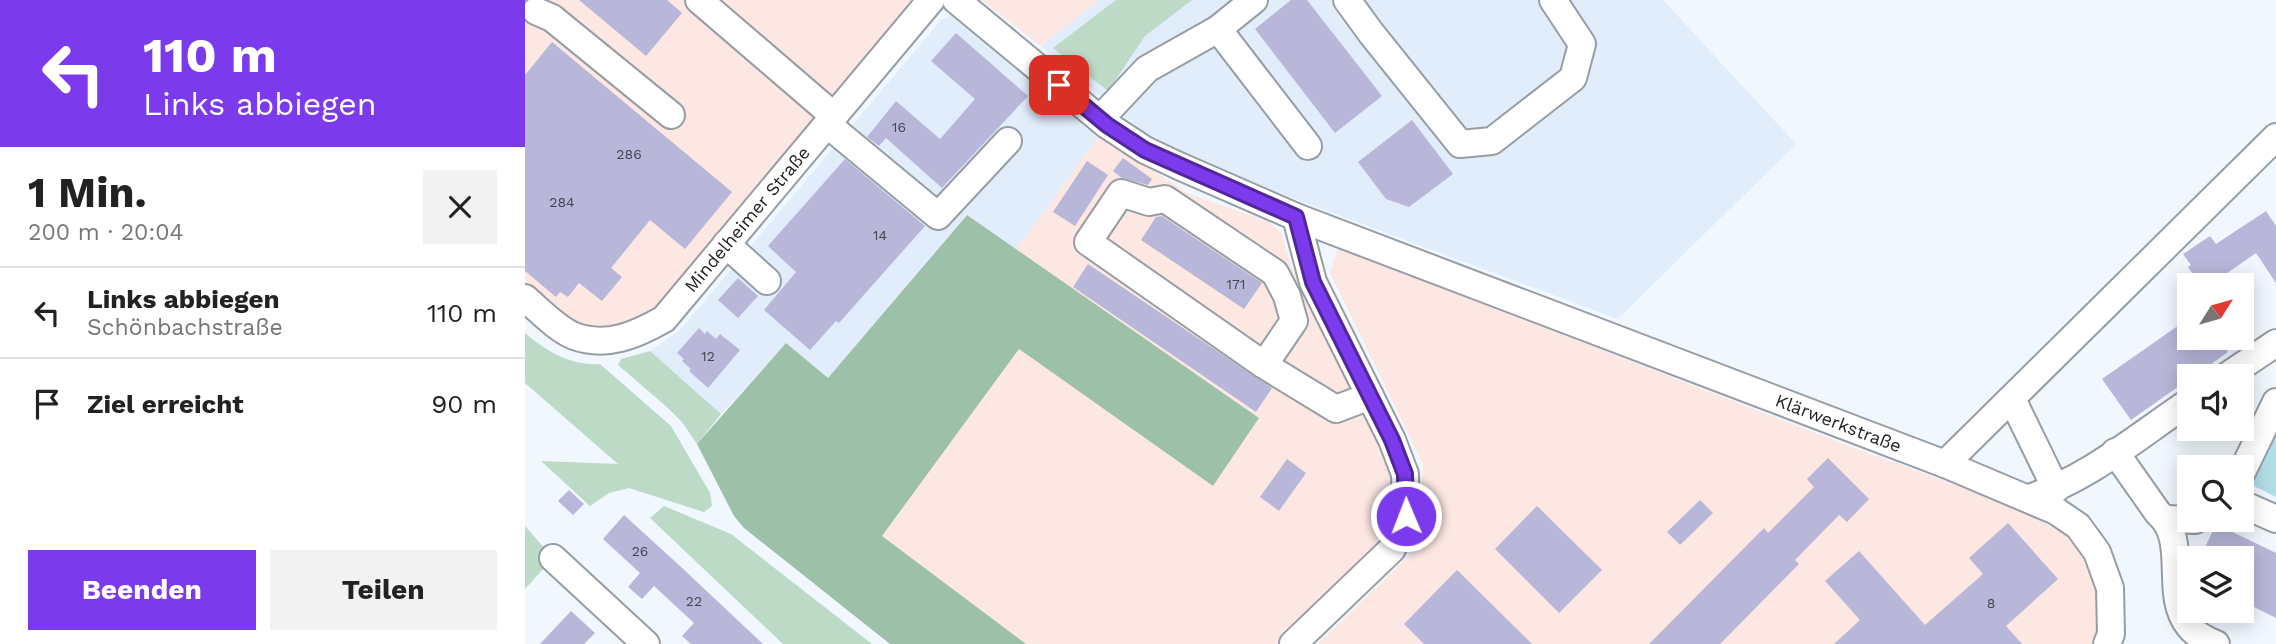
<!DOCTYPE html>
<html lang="de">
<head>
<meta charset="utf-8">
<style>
	:root { --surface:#fff; --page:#f2f2f2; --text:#222; --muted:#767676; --line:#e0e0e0; --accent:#7c3aed }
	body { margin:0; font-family:"Work Sans",sans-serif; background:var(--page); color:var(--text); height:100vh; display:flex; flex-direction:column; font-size:26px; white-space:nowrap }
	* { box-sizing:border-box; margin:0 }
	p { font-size:23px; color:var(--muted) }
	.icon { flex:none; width:38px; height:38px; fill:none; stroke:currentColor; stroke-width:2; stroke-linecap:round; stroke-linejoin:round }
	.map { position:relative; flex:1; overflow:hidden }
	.side { display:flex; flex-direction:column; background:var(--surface); width:525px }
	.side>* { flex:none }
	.hud { background:#7c3aed; color:#fff; overflow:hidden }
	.needle { width:46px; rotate:53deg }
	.fabs { position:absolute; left:1652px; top:273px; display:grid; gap:14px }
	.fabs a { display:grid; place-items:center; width:77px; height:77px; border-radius:0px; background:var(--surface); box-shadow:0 4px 18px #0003; font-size:35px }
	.pin { position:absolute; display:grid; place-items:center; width:60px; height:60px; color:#fff; margin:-30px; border-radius:14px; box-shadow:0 4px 10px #0006 }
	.me { position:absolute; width:77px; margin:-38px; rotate:359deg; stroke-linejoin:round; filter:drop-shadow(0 0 5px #0008) }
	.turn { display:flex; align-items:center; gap:24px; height:147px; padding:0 28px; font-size:32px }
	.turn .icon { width:91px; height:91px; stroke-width:2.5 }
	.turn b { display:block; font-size:49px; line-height:60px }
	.round { display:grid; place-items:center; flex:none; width:74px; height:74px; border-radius:0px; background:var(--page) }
	.overview { display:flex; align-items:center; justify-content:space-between; height:119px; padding:0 28px }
	h1 { font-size:42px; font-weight:700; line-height:52px }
	.button { display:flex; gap:14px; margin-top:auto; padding:14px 28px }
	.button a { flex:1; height:80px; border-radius:0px; background:var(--accent); color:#fff; font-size:28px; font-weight:700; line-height:80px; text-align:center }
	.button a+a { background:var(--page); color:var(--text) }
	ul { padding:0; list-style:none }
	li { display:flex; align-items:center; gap:21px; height:91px; padding:0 28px; border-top:2px solid var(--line) }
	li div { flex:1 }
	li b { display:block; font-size:26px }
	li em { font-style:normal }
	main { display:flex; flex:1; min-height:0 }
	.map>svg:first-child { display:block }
</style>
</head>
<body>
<main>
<section class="side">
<div class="hud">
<div class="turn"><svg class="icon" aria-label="left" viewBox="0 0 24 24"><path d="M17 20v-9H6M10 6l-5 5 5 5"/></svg><div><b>110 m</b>Links abbiegen</div></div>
</div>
<div class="overview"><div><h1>1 Min.</h1><p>200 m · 20:04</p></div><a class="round"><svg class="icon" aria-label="close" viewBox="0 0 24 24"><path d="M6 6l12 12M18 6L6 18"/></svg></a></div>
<ul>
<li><svg class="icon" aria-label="left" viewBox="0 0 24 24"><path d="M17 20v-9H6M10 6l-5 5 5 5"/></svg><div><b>Links abbiegen</b><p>Schönbachstraße</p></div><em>110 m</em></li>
<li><svg class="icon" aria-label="arrive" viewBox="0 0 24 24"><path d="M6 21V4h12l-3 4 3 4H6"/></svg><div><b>Ziel erreicht</b></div><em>90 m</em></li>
</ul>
<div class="button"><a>Beenden</a><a>Teilen</a></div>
</section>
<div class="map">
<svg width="1751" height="644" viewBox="0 0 1751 644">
	<rect width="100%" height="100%" fill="#f0f7ff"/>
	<g fill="#fce7e2">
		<path d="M 0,0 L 392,0 L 139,319 L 72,341 L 0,298 Z"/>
		<path d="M 456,0 L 574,0 L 516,46 Z"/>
		<path d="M 575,134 L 662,193 L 744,222 L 756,233 L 767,268 L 832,402 L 861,455 L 868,490 L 862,522 L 848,548 L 752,644 L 501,644 L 357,536 L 494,349 L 688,486 L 734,418 L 491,250 Z"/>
		<path d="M 813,248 L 1329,448 L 1486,505 L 1551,539 L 1578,597 L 1574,644 L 793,644 L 895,545 L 898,464 L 805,273 Z"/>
	</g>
	<g fill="#e1edfb">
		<path d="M 574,0 L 1138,0 L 1271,144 L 1093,319 L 657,157 L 629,141 L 516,46 Z"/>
		<path d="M 425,15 L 436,19 L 575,134 L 491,250 L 441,215 L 303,378 L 261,343 L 196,414 L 125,351 L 155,330 L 416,20 Z"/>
	</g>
	<g fill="#bddac7">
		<path d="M 591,0 L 667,0 L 620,36 L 583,91 L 528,48 Z"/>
		<path d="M 0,333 C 21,351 46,366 75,364 L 146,426 L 185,493 L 187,506 L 179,512 L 104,488 L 84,493 L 65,506 L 16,461 L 93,464 L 0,383 Z"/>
		<path d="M 125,351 L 196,414 L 172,444 L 157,422 L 143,408 L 93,365 L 96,359 Z"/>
		<path d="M 139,506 L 206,534 L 347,644 L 258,644 L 125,518 Z"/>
		<path d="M 0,526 L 28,558 L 0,589 Z"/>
	</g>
	<path fill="#9dc0a9" d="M 442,215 L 734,418 L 688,486 L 494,349 L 357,536 L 501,644 L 365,644 L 219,528 L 209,516 L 172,444 L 261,343 L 303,378 Z"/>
	<path fill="#b0dee7" d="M 1751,416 L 1751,497 L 1719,481 Z"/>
	<g fill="#b8b7da">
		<path d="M 54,0 L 142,0 L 157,13 L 121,56 Z"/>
		<path d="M 766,0 L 782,0 L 857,96 L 810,133 L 730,29 Z"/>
		<path d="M 431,33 L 503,96 L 417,188 L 361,138 L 354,146 L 342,137 L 371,101 L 415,139 L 450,99 L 406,61 Z"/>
		<path d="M 27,42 L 207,192 L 160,249 L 125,220 L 86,268 L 97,277 L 77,301 L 54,283 L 43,297 L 35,292 L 31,297 L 0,271 L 0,75 Z"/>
		<path d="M 887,120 L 928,174 L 884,207 L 861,199 L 833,162 Z"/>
		<path d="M 598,158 L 627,179 L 623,185 L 597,178 L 588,171 Z"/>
		<path d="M 320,159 L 400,226 L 314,323 L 311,321 L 285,350 L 239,310 L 271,272 L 243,246 Z"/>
		<path d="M 562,161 L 583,175 L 550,226 L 528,212 Z"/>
		<path d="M 1741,211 L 1751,226 L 1751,283 L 1731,253 L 1685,285 L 1675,285 L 1663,267 L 1666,265 L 1658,254 L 1685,236 L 1691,244 Z"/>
		<path d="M 637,216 L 737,283 L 719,309 L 616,240 L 631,217 Z"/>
		<path d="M 563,264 L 747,388 L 731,412 L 548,287 Z"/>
		<path d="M 213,278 L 233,296 L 213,318 L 193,300 Z"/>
		<path d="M 1664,318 L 1664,338 L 1693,338 L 1703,352 L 1669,376 L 1664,376 L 1664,379 L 1606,420 L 1577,379 Z"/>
		<path d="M 174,328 L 180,334 L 182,331 L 191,339 L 195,334 L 215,350 L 183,388 L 164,371 L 166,369 L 157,361 L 159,359 L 152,353 Z"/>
		<path d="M 1303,458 L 1344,499 L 1322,522 L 1314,515 L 1270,560 L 1274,564 L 1195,644 L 1124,644 L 1239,528 L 1243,533 L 1289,487 L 1282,479 Z"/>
		<path d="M 762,459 L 781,473 L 754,511 L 735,497 Z"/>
		<path d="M 44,490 L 59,504 L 48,515 L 33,501 Z"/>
		<path d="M 1175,500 L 1188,513 L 1155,545 L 1142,532 Z"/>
		<path d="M 1012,506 L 1077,570 L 1034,613 L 970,549 Z"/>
		<path d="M 99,515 L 155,566 L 238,644 L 166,644 L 157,636 L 169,623 L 129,586 L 117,599 L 103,587 L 115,573 L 78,539 Z"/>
		<path d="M 1483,523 L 1533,579 L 1481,626 L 1497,644 L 1309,644 L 1335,620 L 1300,581 L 1334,551 L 1400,625 L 1458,574 L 1444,558 Z"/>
		<path d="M 1691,524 L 1751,553 L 1751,618 L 1717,601 L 1717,558 L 1675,558 Z"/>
		<path d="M 932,570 L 1007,644 L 899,644 L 879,624 Z"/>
		<path d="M 46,611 L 70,633 L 59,644 L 15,644 Z"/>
	</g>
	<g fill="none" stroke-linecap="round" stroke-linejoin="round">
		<defs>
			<g id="minor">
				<path d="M 174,0 L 309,116"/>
				<path id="s1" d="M 431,0 L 582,125 L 620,150 L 654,166 L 771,217 L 1420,464 L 1531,511 L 1553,526 L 1572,552 L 1585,588 L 1586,634 L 1582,644"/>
				<path d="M 822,0 L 846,33 L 935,144 L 967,141 L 1048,78 L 1057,44 L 1028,0"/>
				<path d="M 11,11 L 27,18 L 146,115"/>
				<path d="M 693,29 L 729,0"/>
				<path d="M 575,119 L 622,69 L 693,29 L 783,146"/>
				<path d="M 302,124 L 413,216 L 483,141"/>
				<path d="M 201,244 L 242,281"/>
				<path id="s2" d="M 0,298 C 14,310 32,329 49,336 C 82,348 111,335 139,319 L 406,0"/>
				<path d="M 739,365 L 769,321 L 762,296 L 750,273 L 640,199 L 624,202 L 596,193 L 563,242 L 739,365 L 811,409 L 845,396"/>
				<path d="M 1702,376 L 1751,343"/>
				<path d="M 1487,399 L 1531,489"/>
				<path d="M 1590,452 L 1633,513 C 1665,540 1638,594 1664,626 C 1670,634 1681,640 1691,644"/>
				<path d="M 1420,464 L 1751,137"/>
				<path d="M 1717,472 L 1751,402"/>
				<path d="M 1504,498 C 1563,479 1613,436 1664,402"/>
				<path d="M 1717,504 L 1751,519"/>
				<path d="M 1641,519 L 1670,520"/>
				<path d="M 28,558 L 121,644"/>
				<path d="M 768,644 L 867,549 L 881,516 L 880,474 L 867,440 L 788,282 L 771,217"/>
			</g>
		</defs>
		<use href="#minor" stroke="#979da4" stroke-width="30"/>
		<use href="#minor" stroke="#fff" stroke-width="26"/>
	</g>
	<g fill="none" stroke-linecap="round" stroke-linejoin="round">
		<defs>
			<path id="route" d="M 534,85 L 582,125 L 620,150 L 771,217 L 788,282 L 867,440 L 880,474 L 881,516"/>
		</defs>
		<use href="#route" stroke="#51269a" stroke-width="18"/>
		<use href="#route" stroke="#7c3aed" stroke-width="12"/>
	</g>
	<g text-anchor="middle" stroke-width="5" stroke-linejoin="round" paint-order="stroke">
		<g font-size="14" fill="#444550">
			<text x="374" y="132">16</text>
			<text x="104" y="159">286</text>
			<text x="37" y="207">284</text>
			<text x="355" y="240">14</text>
			<text x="711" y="289">171</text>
			<text x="183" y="361">12</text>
			<text x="115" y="556">26</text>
			<text x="169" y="606">22</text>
			<text x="1466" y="608">8</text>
		</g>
		<g font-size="18" fill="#1d1f22" stroke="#fff">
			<text dy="6" stroke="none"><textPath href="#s2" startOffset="287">Mindelheimer Straße</textPath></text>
			<text dy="6" stroke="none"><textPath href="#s1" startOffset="987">Klärwerkstraße</textPath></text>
		</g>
	</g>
</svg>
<div class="fabs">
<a><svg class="needle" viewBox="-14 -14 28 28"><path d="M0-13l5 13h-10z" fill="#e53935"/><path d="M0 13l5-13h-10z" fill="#767676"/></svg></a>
<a><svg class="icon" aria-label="sound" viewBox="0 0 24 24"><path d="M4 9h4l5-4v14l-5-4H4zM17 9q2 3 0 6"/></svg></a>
<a><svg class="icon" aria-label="search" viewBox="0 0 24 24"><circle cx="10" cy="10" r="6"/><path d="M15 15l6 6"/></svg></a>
<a><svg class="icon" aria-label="layers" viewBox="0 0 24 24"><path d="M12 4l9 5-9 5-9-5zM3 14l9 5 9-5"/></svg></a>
</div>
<div class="pin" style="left:534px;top:85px;background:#d93025"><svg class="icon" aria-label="arrive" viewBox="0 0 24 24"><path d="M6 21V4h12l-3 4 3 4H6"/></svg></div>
<svg class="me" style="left:881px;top:516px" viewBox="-20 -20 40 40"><circle r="17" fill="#7c3aed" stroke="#fff" stroke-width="3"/><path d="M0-11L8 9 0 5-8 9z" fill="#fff"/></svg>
</div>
</main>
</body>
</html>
